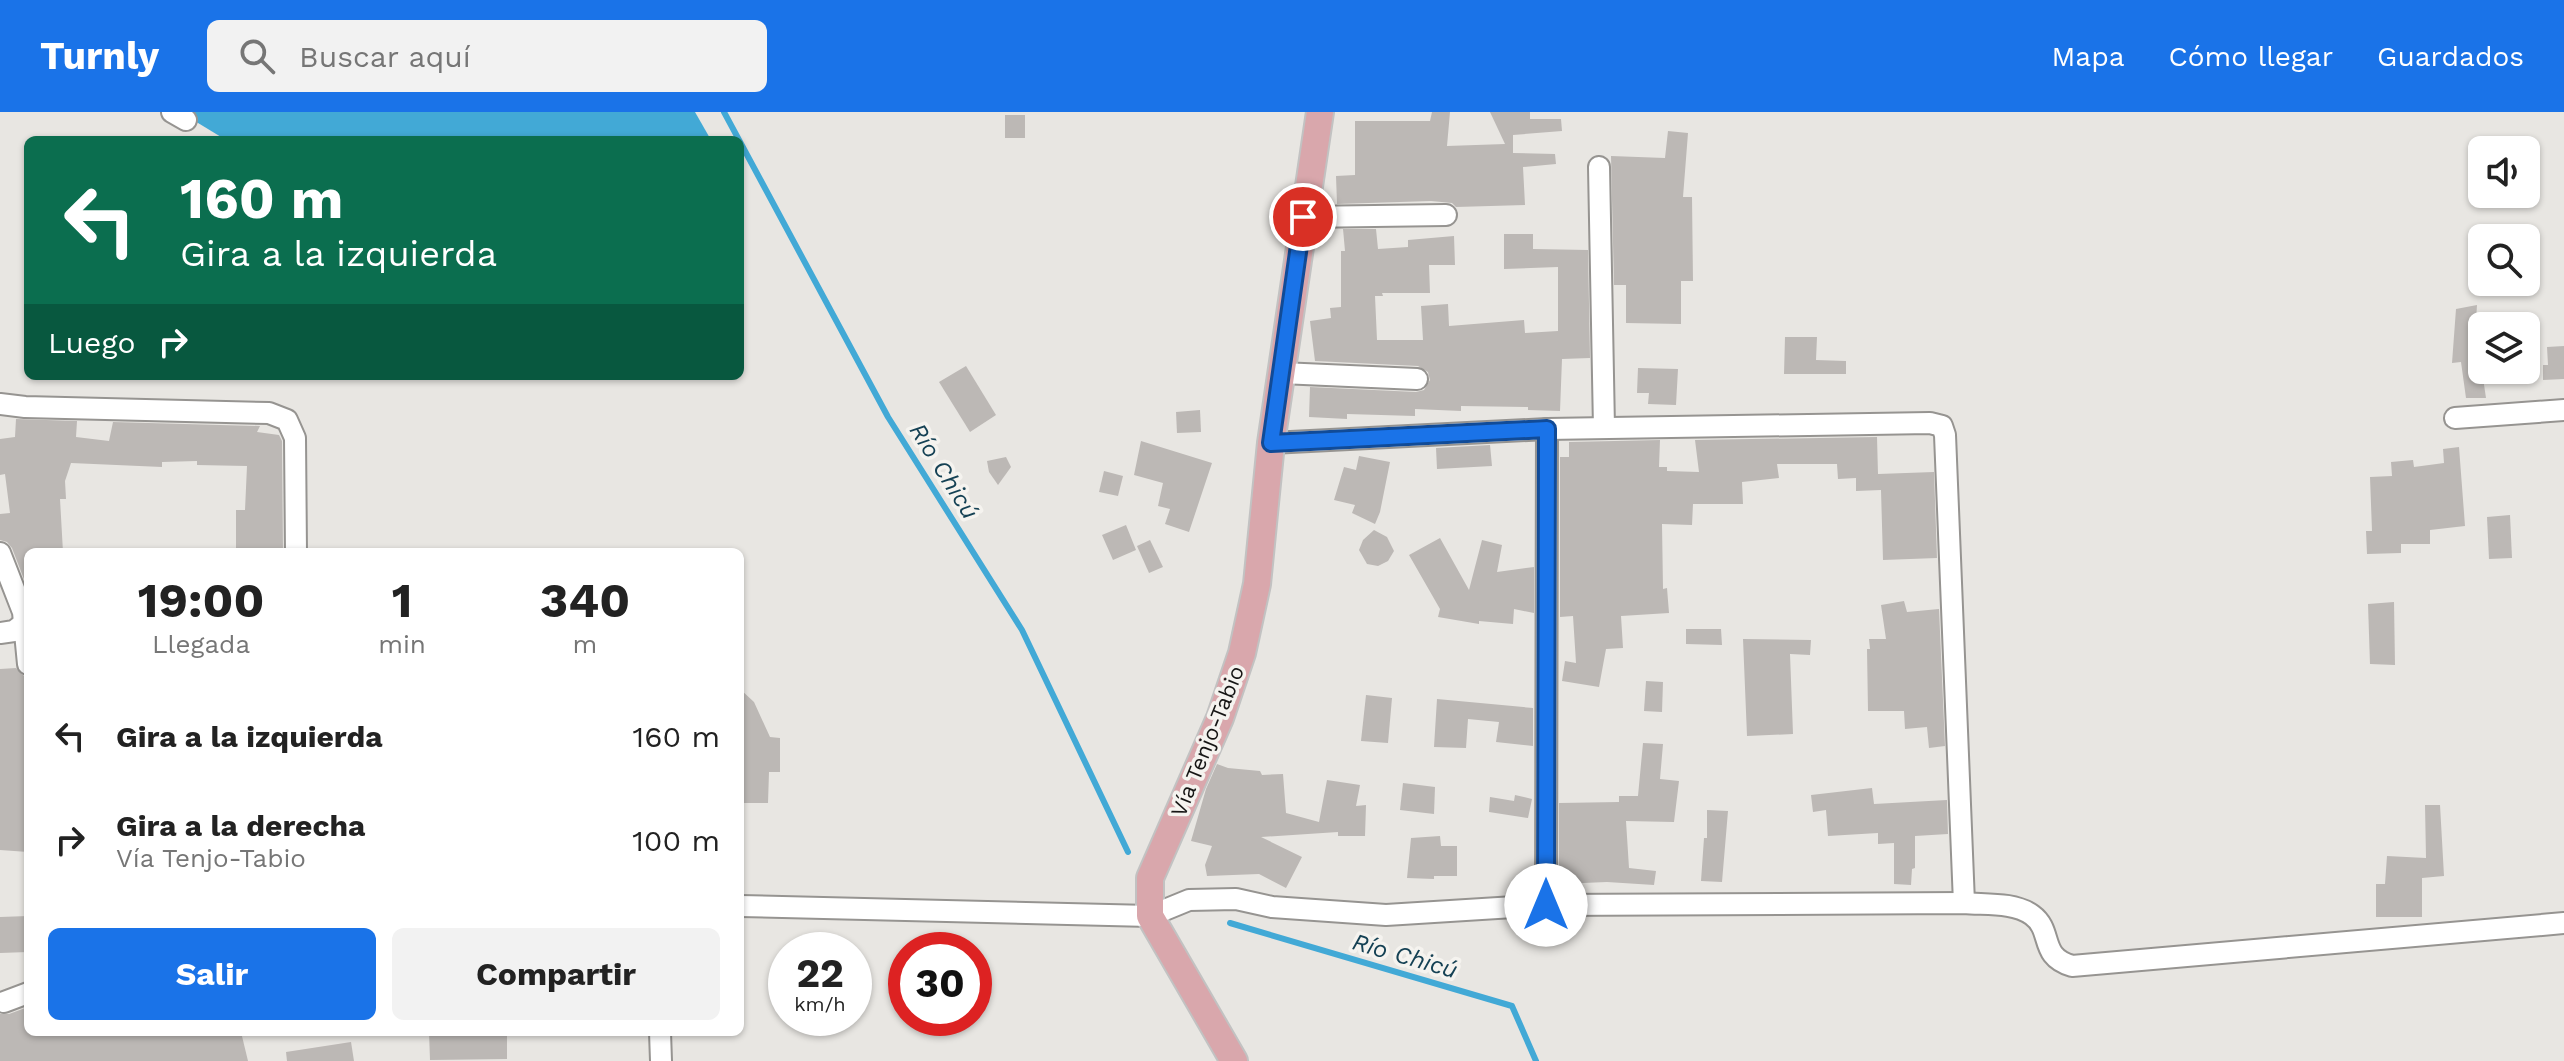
<!DOCTYPE html>
<html lang="es">
<head>
<meta charset="utf-8">
<style>
	:root { --surface:#fff; --page:#f2f2f2; --text:#222; --muted:#767676; --accent:#1a73e8 }
	body { margin:0; font-family:"Work Sans",sans-serif; background:var(--page); color:var(--text); height:100vh; display:flex; flex-direction:column; font-size:30px; white-space:nowrap }
	* { box-sizing:border-box; margin:0 }
	p { font-size:26px; color:var(--muted) }
	.icon { flex:none; width:44px; height:44px; fill:none; stroke:currentColor; stroke-width:2; stroke-linecap:round; stroke-linejoin:round }
	.map { position:relative; flex:1; overflow:hidden }
	.panel { position:absolute; left:24px; top:436px; width:720px; height:488px; display:flex; flex-direction:column; background:var(--surface); border-radius:12px; box-shadow:0 2px 6px #0004 }
	.panel>* { flex:none }
	.hud { position:absolute; left:24px; top:24px; width:720px; height:244px; border-radius:12px; box-shadow:0 2px 6px #0004; background:#0b6e4f; color:#fff; overflow:hidden }
	.tools { position:absolute; left:2468px; top:24px; display:grid; gap:16px }
	.tools a { display:grid; place-items:center; width:72px; height:72px; border-radius:12px; background:var(--surface); box-shadow:0 2px 6px #0004; font-size:40px }
	.speed { position:absolute; left:768px; top:820px; display:flex; gap:16px; font-size:40px; font-weight:700; text-align:center }
	.speed>* { display:grid; place-content:center; width:104px; height:104px; border-radius:50%; background:var(--surface); box-shadow:0 2px 6px #0004; line-height:1 }
	.speed small { font-size:20px; font-weight:400 }
	.speed .limit { border:12px solid #d22; background:#fff; color:#111 }
	.pin { position:absolute; display:grid; place-items:center; width:68px; height:68px; color:#fff; margin:-34px; border:4px solid #fff; border-radius:50%; box-shadow:0 2px 8px #0007 }
	.me { position:absolute; width:88px; margin:-44px; rotate:0deg; stroke-linejoin:round; filter:drop-shadow(0 0 6px #0008) }
	.turn { display:flex; align-items:center; gap:28px; height:168px; padding:0 24px; font-size:36px }
	.turn .icon { width:104px; height:104px; stroke-width:2.5 }
	.turn b { display:block; font-size:56px; line-height:68px }
	.then { display:flex; align-items:center; height:76px; padding:0 24px; background:#0003; gap:16px; font-size:30px }
	.eta { display:flex; justify-content:space-evenly; align-items:center; height:136px; text-align:center }
	.eta b { font-size:48px; font-weight:700; line-height:56px }
	.cta { display:flex; gap:16px; margin-top:auto; padding:16px 24px }
	.cta a { flex:1; height:92px; border-radius:12px; background:var(--accent); color:#fff; font-size:32px; font-weight:700; line-height:92px; text-align:center }
	.cta a+a { background:var(--page); color:var(--text) }
	ul { padding:0; list-style:none }
	li { display:flex; align-items:center; gap:24px; height:104px; padding:0 24px }
	li div { flex:1 }
	li b { display:block; font-size:30px }
	li em { font-style:normal }
	header { display:flex; align-items:center; gap:48px; box-sizing:border-box; height:112px; padding:0 40px; background:var(--accent); color:#fff }
	header strong { font-size:38px }
	nav { display:flex; gap:44px; margin-inline-start:auto; font-size:28px }
	.search { width:560px; height:72px; background:var(--page); display:flex; align-items:center; gap:20px; box-sizing:border-box; padding:0 28px; border-radius:12px; color:var(--muted); font-size:30px }
	.map>svg:first-child { display:block }
</style>
</head>
<body>
<header>
<strong>Turnly</strong>
<div class="search"><svg class="icon" aria-label="search" viewBox="0 0 24 24"><circle cx="10" cy="10" r="6"/><path d="M15 15l6 6"/></svg>Buscar aquí</div>
<nav><a>Mapa</a><a>Cómo llegar</a><a>Guardados</a></nav>
</header>
<div class="map">
<svg width="2564" height="949" viewBox="0 0 2564 949">
	<rect width="100%" height="100%" fill="#e8e6e2"/>
	<path fill="#42a9d6" d="M 180,0 L 695,0 L 711,28 L 226,28 Z"/>
	<g fill="none" stroke-linecap="round" stroke-linejoin="round">
		<g stroke="#42a9d6" stroke-width="6">
			<path d="M 724,0 L 888,305 L 1022,518 L 1128,740"/>
			<path d="M 1230,811 L 1512,894 L 1536,949"/>
		</g>
	</g>
	<g fill="#bcb8b5">
		<path d="M 1432,0 L 1450,0 L 1447,34 L 1505,32 L 1490,0 L 1530,0 L 1530,7 L 1561,7 L 1562,19 L 1513,23 L 1513,41 L 1555,42 L 1556,52 L 1523,55 L 1525,93 L 1456,95 L 1452,91 L 1431,89 L 1337,92 L 1336,64 L 1355,63 L 1355,9 L 1430,9 Z"/>
		<rect x="1005" y="3" width="20" height="23"/>
		<path d="M 1668,19 L 1688,21 L 1683,85 L 1692,85 L 1693,169 L 1681,169 L 1681,212 L 1626,211 L 1626,173 L 1614,173 L 1611,44 L 1665,46 Z"/>
		<path d="M 1343,117 L 1376,117 L 1378,137 L 1408,135 L 1408,128 L 1454,124 L 1455,153 L 1429,153 L 1430,181 L 1382,181 L 1383,184 L 1375,184 L 1377,228 L 1423,228 L 1421,194 L 1448,192 L 1449,214 L 1524,208 L 1525,221 L 1558,219 L 1558,155 L 1504,157 L 1504,122 L 1533,122 L 1533,137 L 1588,138 L 1590,246 L 1562,247 L 1560,299 L 1528,298 L 1528,295 L 1461,294 L 1461,299 L 1415,297 L 1415,304 L 1347,302 L 1347,307 L 1309,305 L 1310,275 L 1416,280 L 1424,278 L 1430,268 L 1428,260 L 1418,254 L 1315,249 L 1310,209 L 1331,206 L 1330,196 L 1341,195 L 1341,139 L 1345,139 Z"/>
		<path d="M 2477,193 L 2476,209 L 2482,209 L 2482,259 L 2486,286 L 2466,286 L 2461,250 L 2452,251 L 2456,197 Z"/>
		<path d="M 1785,225 L 1817,225 L 1816,248 L 1846,249 L 1846,262 L 1784,262 Z"/>
		<path d="M 2564,234 L 2564,267 L 2543,268 L 2543,253 L 2548,253 L 2547,235 Z"/>
		<path d="M 966,254 L 996,303 L 970,320 L 939,270 Z"/>
		<path d="M 1638,256 L 1678,257 L 1676,293 L 1648,292 L 1649,281 L 1637,281 Z"/>
		<path d="M 1200,298 L 1201,320 L 1177,321 L 1176,300 Z"/>
		<path d="M 16,307 L 77,309 L 76,325 L 109,329 L 113,310 L 260,314 L 257,320 L 279,323 L 282,329 L 283,440 L 236,440 L 236,398 L 245,398 L 247,354 L 197,353 L 197,349 L 162,350 L 162,355 L 71,351 L 65,369 L 66,387 L 60,387 L 63,440 L 28,440 L 27,475 L 12,436 L 7,430 L 0,428 L 0,402 L 10,401 L 5,362 L 0,363 L 0,327 L 15,325 Z"/>
		<path d="M 1877,325 L 1878,362 L 1934,360 L 1937,446 L 1883,448 L 1881,378 L 1856,379 L 1856,366 L 1838,367 L 1837,352 L 1777,352 L 1779,366 L 1742,370 L 1743,392 L 1693,392 L 1692,413 L 1662,412 L 1663,477 L 1667,476 L 1669,501 L 1621,504 L 1623,536 L 1606,537 L 1599,575 L 1562,569 L 1565,549 L 1576,551 L 1573,504 L 1560,505 L 1560,345 L 1569,345 L 1569,330 L 1660,328 L 1659,355 L 1667,355 L 1667,359 L 1699,360 L 1695,328 Z"/>
		<path d="M 1141,329 L 1212,351 L 1189,420 L 1165,412 L 1170,397 L 1158,394 L 1163,371 L 1134,363 Z"/>
		<path d="M 1490,333 L 1492,354 L 1437,357 L 1436,336 Z"/>
		<path d="M 2459,335 L 2465,414 L 2430,418 L 2430,432 L 2401,432 L 2401,441 L 2367,442 L 2366,419 L 2372,419 L 2370,365 L 2392,364 L 2391,350 L 2413,348 L 2414,355 L 2444,351 L 2443,337 Z"/>
		<path d="M 1359,344 L 1390,350 L 1380,400 L 1375,412 L 1352,401 L 1355,393 L 1334,388 L 1344,355 L 1356,358 Z"/>
		<path d="M 1006,345 L 1011,355 L 998,373 L 989,360 L 987,349 Z"/>
		<path d="M 1104,359 L 1123,364 L 1118,384 L 1099,380 Z"/>
		<path d="M 2510,403 L 2512,446 L 2489,447 L 2487,405 Z"/>
		<path d="M 1126,413 L 1136,438 L 1113,448 L 1102,423 Z"/>
		<path d="M 1374,418 L 1387,425 L 1394,439 L 1388,449 L 1378,454 L 1367,452 L 1359,438 L 1363,428 Z"/>
		<path d="M 1440,426 L 1469,478 L 1482,428 L 1502,433 L 1497,460 L 1534,455 L 1534,501 L 1514,497 L 1513,512 L 1479,509 L 1479,512 L 1438,505 L 1440,497 L 1409,443 Z"/>
		<path d="M 1150,428 L 1163,455 L 1149,461 L 1137,434 Z"/>
		<path d="M 1904,489 L 1907,500 L 1939,497 L 1945,634 L 1929,636 L 1927,615 L 1905,617 L 1904,599 L 1868,599 L 1867,537 L 1870,537 L 1869,527 L 1886,527 L 1881,493 Z"/>
		<path d="M 2394,490 L 2395,553 L 2370,552 L 2368,492 Z"/>
		<path d="M 1686,517 L 1721,517 L 1722,533 L 1686,532 Z"/>
		<path d="M 1743,527 L 1811,528 L 1810,543 L 1790,542 L 1793,622 L 1747,624 Z"/>
		<path d="M 16,556 L 24,564 L 25,606 L 28,606 L 28,740 L 0,738 L 0,557 Z"/>
		<path d="M 1646,569 L 1663,570 L 1662,600 L 1644,599 Z"/>
		<path d="M 740,577 L 754,590 L 770,625 L 780,626 L 780,660 L 769,660 L 768,691 L 744,691 L 743,654 L 740,654 Z"/>
		<path d="M 1366,583 L 1392,586 L 1388,631 L 1361,629 Z"/>
		<path d="M 1437,587 L 1533,596 L 1533,634 L 1496,630 L 1499,610 L 1468,607 L 1466,636 L 1434,635 Z"/>
		<path d="M 1643,631 L 1663,632 L 1660,667 L 1679,669 L 1674,710 L 1626,709 L 1629,756 L 1656,759 L 1654,773 L 1607,770 L 1559,772 L 1559,691 L 1619,690 L 1619,684 L 1638,684 Z"/>
		<path d="M 1217,652 L 1228,656 L 1260,659 L 1262,663 L 1283,662 L 1286,701 L 1319,710 L 1327,668 L 1360,673 L 1356,694 L 1366,693 L 1365,724 L 1338,724 L 1338,720 L 1261,725 L 1302,745 L 1286,776 L 1259,762 L 1207,764 L 1205,753 L 1212,734 L 1191,729 L 1206,677 Z"/>
		<path d="M 1403,671 L 1435,675 L 1434,702 L 1400,698 Z"/>
		<path d="M 1872,676 L 1874,692 L 1947,688 L 1948,722 L 1915,724 L 1915,756 L 1912,757 L 1911,773 L 1894,772 L 1894,731 L 1878,732 L 1878,721 L 1828,724 L 1826,698 L 1813,700 L 1811,683 Z"/>
		<path d="M 1515,683 L 1532,687 L 1528,706 L 1489,700 L 1490,685 L 1514,689 Z"/>
		<path d="M 2425,693 L 2440,693 L 2444,764 L 2422,766 L 2422,805 L 2376,805 L 2376,772 L 2385,772 L 2387,744 L 2426,746 Z"/>
		<path d="M 1707,698 L 1728,699 L 1722,770 L 1701,769 L 1704,726 L 1707,726 Z"/>
		<path d="M 1440,724 L 1441,734 L 1457,734 L 1457,764 L 1434,764 L 1434,767 L 1407,766 L 1411,726 Z"/>
		<path d="M 28,804 L 28,840 L 0,841 L 0,805 Z"/>
		<path d="M 28,895 L 28,920 L 241,920 L 248,949 L 0,949 L 0,902 L 9,902 Z"/>
		<path d="M 429,920 L 507,920 L 507,947 L 430,948 Z"/>
		<path d="M 351,930 L 354,949 L 287,949 L 286,940 Z"/>
	</g>
	<g fill="none" stroke-linecap="round" stroke-linejoin="round">
		<defs>
			<g id="minor">
				<path d="M 172,0 L 186,8"/>
				<path d="M 1599,55 L 1604,316"/>
				<path d="M 1303,105 L 1446,103"/>
				<path d="M 1281,261 L 1417,267"/>
				<path d="M 0,292 L 25,295 L 269,301 L 287,308 L 295,326 L 296,440"/>
				<path d="M 2455,306 L 2564,298"/>
				<path d="M 1271,331 L 1547,317 L 1930,311 L 1942,314 L 1945,323 L 1964,791"/>
				<path d="M 0,441 L 23,500 L 28,552"/>
				<path d="M 0,521 L 14,519 L 23,512"/>
				<path d="M 1546,793 L 1547,317"/>
				<path d="M 740,794 L 1150,804 L 1189,788 L 1236,787 L 1272,795 L 1386,803 L 1546,793 L 1964,791 C 1985,793 2014,790 2032,803 C 2054,819 2038,844 2072,854 L 2564,811"/>
				<path d="M 4,890 L 28,881"/>
				<path d="M 660,920 L 661,949"/>
			</g>
			<path id="major" d="M 1234,949 L 1150,804 L 1150,766 L 1220,606 L 1242,541 L 1257,472 L 1271,331 L 1320,0"/>
		</defs>
		<use href="#minor" stroke="#969491" stroke-width="24"/>
		<use href="#major" stroke="#c2c2c2" stroke-width="30"/>
		<use href="#minor" stroke="#fff" stroke-width="20"/>
		<use href="#major" stroke="#d9a7ac" stroke-width="26"/>
	</g>
	<g fill="none" stroke-linecap="round" stroke-linejoin="round">
		<defs>
			<path id="route" d="M 1303,105 L 1271,331 L 1547,317 L 1546,793"/>
		</defs>
		<use href="#route" stroke="#114b97" stroke-width="20"/>
		<use href="#route" stroke="#1a73e8" stroke-width="14"/>
	</g>
	<g text-anchor="middle" stroke-width="7" stroke-linejoin="round" paint-order="stroke">
		<g font-size="22" fill="#161514" stroke="#f5f3ef">
			<text transform="translate(1207 629) rotate(-68)" y="8">Vía Tenjo-Tabio</text>
		</g>
		<g font-size="24" font-style="italic" fill="#154154" stroke="#f5f3ef">
			<text transform="translate(944 359) rotate(58)" y="8">Río Chicú</text>
			<text transform="translate(1405 844) rotate(16)" y="8">Río Chicú</text>
		</g>
	</g>
</svg>
<div class="tools">
<a><svg class="icon" aria-label="sound" viewBox="0 0 24 24"><path d="M4 9h4l5-4v14l-5-4H4zM17 9q2 3 0 6"/></svg></a>
<a><svg class="icon" aria-label="search" viewBox="0 0 24 24"><circle cx="10" cy="10" r="6"/><path d="M15 15l6 6"/></svg></a>
<a><svg class="icon" aria-label="layers" viewBox="0 0 24 24"><path d="M12 4l9 5-9 5-9-5zM3 14l9 5 9-5"/></svg></a>
</div>
<div class="speed"><div>22<small>km/h</small></div><div class="limit">30</div></div>
<div class="pin" style="left:1303px;top:105px;background:#d93025"><svg class="icon" aria-label="arrive" viewBox="0 0 24 24"><path d="M6 21V4h12l-3 4 3 4H6"/></svg></div>
<svg class="me" style="left:1546px;top:793px" viewBox="-20 -20 40 40"><circle r="19" fill="#fff"/><path d="M0-13L10 11 0 6-10 11z" fill="#1a73e8"/></svg>
<div class="hud">
<div class="turn"><svg class="icon" aria-label="left" viewBox="0 0 24 24"><path d="M17 20v-9H6M10 6l-5 5 5 5"/></svg><div><b>160 m</b>Gira a la izquierda</div></div>
<div class="then">Luego<svg class="icon" aria-label="right" viewBox="0 0 24 24"><path d="M7 20v-9h11M14 6l5 5-5 5"/></svg></div>
</div>
<section class="panel">
<div class="eta">
<div><b>19:00</b><p>Llegada</p></div>
<div><b>1</b><p>min</p></div>
<div><b>340</b><p>m</p></div>
</div>
<ul>
<li><svg class="icon" aria-label="left" viewBox="0 0 24 24"><path d="M17 20v-9H6M10 6l-5 5 5 5"/></svg><div><b>Gira a la izquierda</b></div><em>160 m</em></li>
<li><svg class="icon" aria-label="right" viewBox="0 0 24 24"><path d="M7 20v-9h11M14 6l5 5-5 5"/></svg><div><b>Gira a la derecha</b><p>Vía Tenjo-Tabio</p></div><em>100 m</em></li>
</ul>
<div class="cta"><a>Salir</a><a>Compartir</a></div>
</section>
</div>
</body>
</html>
